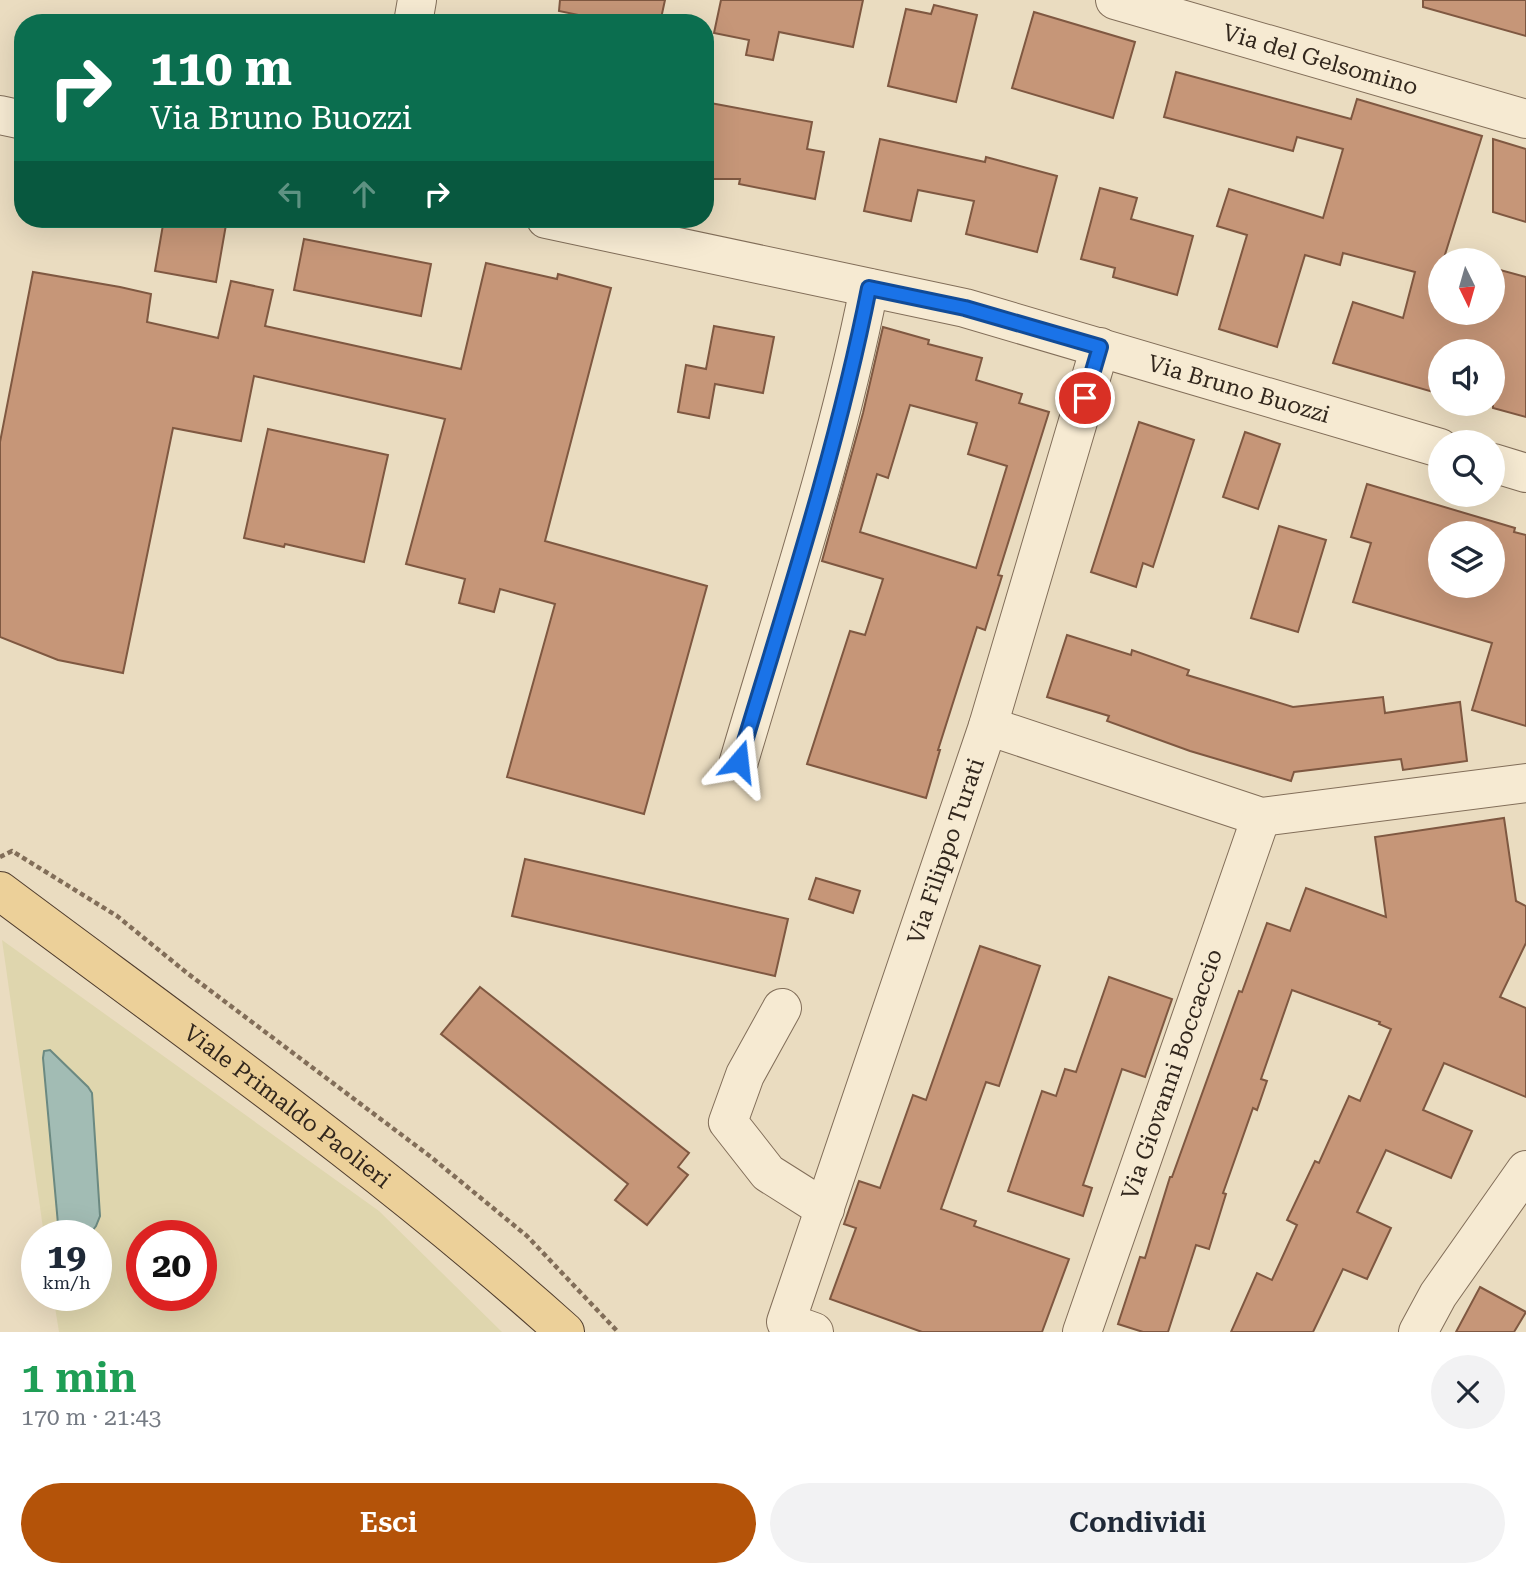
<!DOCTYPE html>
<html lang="it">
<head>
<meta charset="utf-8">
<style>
	:root { --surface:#fff; --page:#f2f2f3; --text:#1f2937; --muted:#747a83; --accent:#b45309 }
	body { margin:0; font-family:"Roboto Serif",serif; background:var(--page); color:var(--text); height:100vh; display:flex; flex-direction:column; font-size:26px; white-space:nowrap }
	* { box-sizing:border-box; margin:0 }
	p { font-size:23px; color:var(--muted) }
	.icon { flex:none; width:38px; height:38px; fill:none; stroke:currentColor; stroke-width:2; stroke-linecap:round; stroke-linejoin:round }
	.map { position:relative; height:1332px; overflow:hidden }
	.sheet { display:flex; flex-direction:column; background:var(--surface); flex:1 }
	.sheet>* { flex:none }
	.hud { position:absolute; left:14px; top:14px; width:700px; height:214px; border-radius:28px; box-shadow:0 7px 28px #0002; background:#0b6e4f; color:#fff; overflow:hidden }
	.needle { width:46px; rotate:175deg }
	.fabs { position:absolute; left:1428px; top:248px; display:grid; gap:14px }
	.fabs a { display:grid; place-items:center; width:77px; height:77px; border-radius:50%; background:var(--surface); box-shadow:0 7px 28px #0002; font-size:35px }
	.speed { position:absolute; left:21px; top:1220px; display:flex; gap:14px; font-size:35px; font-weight:700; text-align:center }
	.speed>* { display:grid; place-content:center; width:91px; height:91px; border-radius:50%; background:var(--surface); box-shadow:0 7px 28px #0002; line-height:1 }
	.speed small { font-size:18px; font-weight:400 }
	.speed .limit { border:10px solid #d22; background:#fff; color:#111 }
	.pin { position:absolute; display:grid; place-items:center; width:60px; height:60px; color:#fff; margin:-30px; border:4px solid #fff; border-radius:50%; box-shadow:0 2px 7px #0007 }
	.me { position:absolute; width:77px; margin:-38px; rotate:17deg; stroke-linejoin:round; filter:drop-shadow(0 0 5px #0008) }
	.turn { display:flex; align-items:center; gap:24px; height:147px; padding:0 21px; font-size:32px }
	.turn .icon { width:91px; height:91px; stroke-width:2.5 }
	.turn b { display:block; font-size:49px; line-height:60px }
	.lanes { display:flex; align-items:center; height:66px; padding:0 21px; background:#0003; justify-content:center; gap:35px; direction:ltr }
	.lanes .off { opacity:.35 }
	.round { display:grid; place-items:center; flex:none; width:74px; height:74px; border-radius:37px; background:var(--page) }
	.headline { display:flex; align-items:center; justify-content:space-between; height:119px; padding:0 21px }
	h1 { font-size:42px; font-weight:600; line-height:52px; color:#1e9e55 }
	.action { display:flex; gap:14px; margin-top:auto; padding:14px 21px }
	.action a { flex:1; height:80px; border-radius:42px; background:var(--accent); color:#fff; font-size:28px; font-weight:600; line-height:80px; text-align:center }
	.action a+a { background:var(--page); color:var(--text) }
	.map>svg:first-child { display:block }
</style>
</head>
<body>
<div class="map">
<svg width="1526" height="1332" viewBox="0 0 1526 1332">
	<rect width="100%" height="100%" fill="#eadcc0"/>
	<path fill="#dfd6ae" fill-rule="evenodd" d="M 2,940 L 379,1211 L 502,1332 L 59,1332 L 53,1295 L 96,1295 L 96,1236 L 44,1235 ZM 142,1236 L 201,1236 L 201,1295 L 142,1295 Z"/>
	<path fill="#a2bcb4" stroke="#6b8981" stroke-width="2" d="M 50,1050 L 88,1087 L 92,1093 L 100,1216 L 96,1226 L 89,1235 L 59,1235 L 43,1058 L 44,1051 Z"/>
	<g fill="#c69678" stroke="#7f5841" stroke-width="2" fill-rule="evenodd">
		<path d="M 560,0 L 665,0 L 660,23 L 617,23 L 559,11 Z"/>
		<path d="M 721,0 L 863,0 L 853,47 L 779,32 L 773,60 L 746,55 L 749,40 L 714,33 Z"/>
		<path d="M 1423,0 L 1526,0 L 1526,36 L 1423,7 Z"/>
		<path d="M 934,5 L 977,15 L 956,102 L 888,86 L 906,9 L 931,14 Z"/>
		<path d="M 1034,12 L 1135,42 L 1113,118 L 1012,88 Z"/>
		<path d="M 1176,72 L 1351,119 L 1357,99 L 1482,136 L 1443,261 L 1440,261 L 1440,313 L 1493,313 L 1493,268 L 1526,277 L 1526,417 L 1493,408 L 1493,352 L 1440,352 L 1440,394 L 1333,363 L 1353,302 L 1403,318 L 1415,272 L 1343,253 L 1340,265 L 1305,255 L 1277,347 L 1219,329 L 1247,235 L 1217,226 L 1229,189 L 1323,218 L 1343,149 L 1297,137 L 1293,151 L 1164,117 Z"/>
		<path d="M 705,102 L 812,122 L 807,149 L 824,152 L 815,199 L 739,184 L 740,179 L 705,179 Z"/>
		<path d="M 880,139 L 985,162 L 986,157 L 1057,176 L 1037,252 L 966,234 L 974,201 L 918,190 L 911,221 L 864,211 Z"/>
		<path d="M 1493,139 L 1526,149 L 1526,222 L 1493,212 Z"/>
		<path d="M 1100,188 L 1137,198 L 1131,219 L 1193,236 L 1177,295 L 1113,277 L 1115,268 L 1081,259 Z"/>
		<path d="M 164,219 L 227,219 L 216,282 L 155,271 Z"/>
		<path d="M 304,239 L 431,264 L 421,316 L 294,290 Z"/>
		<path d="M 486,263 L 557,279 L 558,274 L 611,288 L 545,541 L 707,586 L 644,814 L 507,777 L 555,604 L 500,589 L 494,612 L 459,603 L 465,579 L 406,564 L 445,419 L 254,376 L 241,441 L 173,428 L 123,673 L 58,660 L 0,637 L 0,442 L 33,272 L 120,287 L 151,294 L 147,322 L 218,338 L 231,281 L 273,290 L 265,326 L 461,369 Z"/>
		<path d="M 714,326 L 774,337 L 763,393 L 715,384 L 709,418 L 678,412 L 686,365 L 706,369 Z"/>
		<path d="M 883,327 L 929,340 L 928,344 L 982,358 L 976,380 L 1022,394 L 1019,403 L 1049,412 L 998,575 L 1002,576 L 985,630 L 977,627 L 938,750 L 940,750 L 926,798 L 807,764 L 850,631 L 865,635 L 883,579 L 822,561 L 863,413 ZM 910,405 L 977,423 L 968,454 L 1007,466 L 976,568 L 860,532 L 877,474 L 888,478 Z"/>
		<path d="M 1139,422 L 1194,440 L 1153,567 L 1143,563 L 1136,587 L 1091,572 Z"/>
		<path d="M 268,429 L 388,455 L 364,562 L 285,544 L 284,547 L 244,538 Z"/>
		<path d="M 1245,432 L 1280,444 L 1258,509 L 1223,497 Z"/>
		<path d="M 1367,484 L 1515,528 L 1514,532 L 1526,535 L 1526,726 L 1472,710 L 1492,643 L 1353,602 L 1371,543 L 1351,537 ZM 1440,534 L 1493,534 L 1493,586 L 1440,586 Z"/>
		<path d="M 1279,526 L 1326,540 L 1298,632 L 1251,618 Z"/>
		<path d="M 1067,635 L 1131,655 L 1132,650 L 1189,670 L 1187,675 L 1293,707 L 1383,697 L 1385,713 L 1460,702 L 1467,761 L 1403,770 L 1401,759 L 1294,772 L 1291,781 L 1190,751 L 1107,721 L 1109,716 L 1047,697 Z"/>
		<path d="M 1504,818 L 1516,901 L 1526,906 L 1526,943 L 1500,997 L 1526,1008 L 1526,1097 L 1444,1063 L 1423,1110 L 1472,1131 L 1451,1178 L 1386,1150 L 1357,1212 L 1391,1228 L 1367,1279 L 1343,1269 L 1313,1332 L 1231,1332 L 1257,1273 L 1272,1280 L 1297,1225 L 1287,1220 L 1315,1161 L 1319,1163 L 1349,1096 L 1360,1101 L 1391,1029 L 1379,1024 L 1380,1022 L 1292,990 L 1261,1079 L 1267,1081 L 1257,1110 L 1253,1108 L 1223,1193 L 1226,1194 L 1209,1249 L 1196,1245 L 1168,1332 L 1143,1332 L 1118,1324 L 1140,1257 L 1145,1258 L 1170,1177 L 1172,1177 L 1239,991 L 1242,992 L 1267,923 L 1290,931 L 1306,888 L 1386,917 L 1375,837 Z"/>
		<path d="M 525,859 L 788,919 L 775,976 L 512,916 Z"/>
		<path d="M 816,878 L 860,891 L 853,913 L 809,899 Z"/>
		<path d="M 980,946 L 1040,966 L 999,1086 L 986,1082 L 941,1209 L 976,1221 L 974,1226 L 1069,1259 L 1042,1332 L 922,1332 L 830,1299 L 856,1228 L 844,1224 L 859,1181 L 880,1188 L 913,1095 L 926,1100 Z"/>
		<path d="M 1109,977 L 1172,999 L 1145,1077 L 1122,1069 L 1083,1185 L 1092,1188 L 1083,1216 L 1008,1191 L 1042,1091 L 1056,1096 L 1065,1069 L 1076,1072 Z"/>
		<path d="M 480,987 L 689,1153 L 678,1167 L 688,1175 L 647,1225 L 615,1200 L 628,1184 L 441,1034 Z"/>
		<path d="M 1480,1287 L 1526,1312 L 1514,1332 L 1456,1332 Z"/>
	</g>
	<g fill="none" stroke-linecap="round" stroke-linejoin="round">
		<defs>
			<g id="minor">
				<path id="s1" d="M 1115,0 L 1526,119"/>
				<path d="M 413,23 L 417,0"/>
				<path d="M 0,115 L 23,120"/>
				<path id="s2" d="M 546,219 L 965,308 L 1440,448"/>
				<path d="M 1493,463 L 1526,473"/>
				<path d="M 988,726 L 1261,817 L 1526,783"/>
				<path d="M 739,761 C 785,605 837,449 869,288"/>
				<path d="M 782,1008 L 745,1075 L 728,1122 L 768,1173 L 825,1209"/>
				<path id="s3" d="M 814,1332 L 786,1322 L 988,726 L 1100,347"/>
				<path id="s4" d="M 1082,1332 L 1261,817"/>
				<path d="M 1418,1332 L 1438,1295 L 1526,1170"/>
			</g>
			<g id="major">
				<path id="s5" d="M 0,891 C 191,1034 387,1172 565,1332"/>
			</g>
		</defs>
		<use href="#minor" stroke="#826e59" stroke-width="40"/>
		<use href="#major" stroke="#4f3c2d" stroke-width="40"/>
		<path stroke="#826e59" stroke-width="4.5" stroke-dasharray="5 3.5" stroke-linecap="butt" d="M 0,857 L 12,851 L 117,916 L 187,973 L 431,1157 L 527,1236 L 618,1332"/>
		<use href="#minor" stroke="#f6ead2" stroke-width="38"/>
		<use href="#major" stroke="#ecd099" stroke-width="38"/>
	</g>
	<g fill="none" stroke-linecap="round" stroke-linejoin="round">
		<defs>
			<path id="route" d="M 739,761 C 786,605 837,449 869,288 L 965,308 L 1100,347 L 1085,398"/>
		</defs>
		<use href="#route" stroke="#114b97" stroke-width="18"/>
		<use href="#route" stroke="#1a73e8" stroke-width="12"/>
	</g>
	<g text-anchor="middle" stroke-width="5" stroke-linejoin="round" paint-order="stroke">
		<g font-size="23" fill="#32271d" stroke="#f2e7cf">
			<text dy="8" stroke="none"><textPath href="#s1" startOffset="214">Via del Gelsomino</textPath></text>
			<text dy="8" stroke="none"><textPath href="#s2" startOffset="714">Via Bruno Buozzi</textPath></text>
			<text dy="8" stroke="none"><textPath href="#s3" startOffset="527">Via Filippo Turati</textPath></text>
			<text dy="8" stroke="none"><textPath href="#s4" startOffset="273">Via Giovanni Boccaccio</textPath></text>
			<text dy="8" stroke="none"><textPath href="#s5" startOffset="359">Viale Primaldo Paolieri</textPath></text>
		</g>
	</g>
</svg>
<div class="fabs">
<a><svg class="needle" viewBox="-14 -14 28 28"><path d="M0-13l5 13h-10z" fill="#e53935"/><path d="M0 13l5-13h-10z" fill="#747a83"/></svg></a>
<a><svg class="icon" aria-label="sound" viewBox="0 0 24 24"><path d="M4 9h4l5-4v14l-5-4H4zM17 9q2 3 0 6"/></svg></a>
<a><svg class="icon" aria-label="search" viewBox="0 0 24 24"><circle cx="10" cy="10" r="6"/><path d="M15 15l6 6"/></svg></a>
<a><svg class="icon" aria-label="layers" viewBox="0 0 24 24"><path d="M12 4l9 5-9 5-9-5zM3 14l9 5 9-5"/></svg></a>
</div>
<div class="speed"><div>19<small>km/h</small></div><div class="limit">20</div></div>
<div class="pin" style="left:1085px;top:398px;background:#d93025"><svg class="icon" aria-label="arrive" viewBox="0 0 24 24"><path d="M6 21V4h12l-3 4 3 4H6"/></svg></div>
<svg class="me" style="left:739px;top:761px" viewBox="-20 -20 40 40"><path d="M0-17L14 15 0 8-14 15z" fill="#1a73e8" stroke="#fff" stroke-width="4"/></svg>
<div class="hud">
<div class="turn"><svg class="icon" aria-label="right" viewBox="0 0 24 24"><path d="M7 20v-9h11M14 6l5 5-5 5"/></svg><div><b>110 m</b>Via Bruno Buozzi</div></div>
<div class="lanes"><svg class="icon off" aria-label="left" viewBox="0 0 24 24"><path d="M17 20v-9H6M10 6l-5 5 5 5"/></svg><svg class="icon off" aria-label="ahead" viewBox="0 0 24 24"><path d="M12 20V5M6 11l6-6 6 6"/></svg><svg class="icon" aria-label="right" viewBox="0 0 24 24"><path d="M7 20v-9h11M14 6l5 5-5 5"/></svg></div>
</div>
</div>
<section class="sheet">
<div class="headline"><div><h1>1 min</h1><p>170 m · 21:43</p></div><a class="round"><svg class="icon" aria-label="close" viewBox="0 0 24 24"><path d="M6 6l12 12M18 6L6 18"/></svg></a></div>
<div class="action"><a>Esci</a><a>Condividi</a></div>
</section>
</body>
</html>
